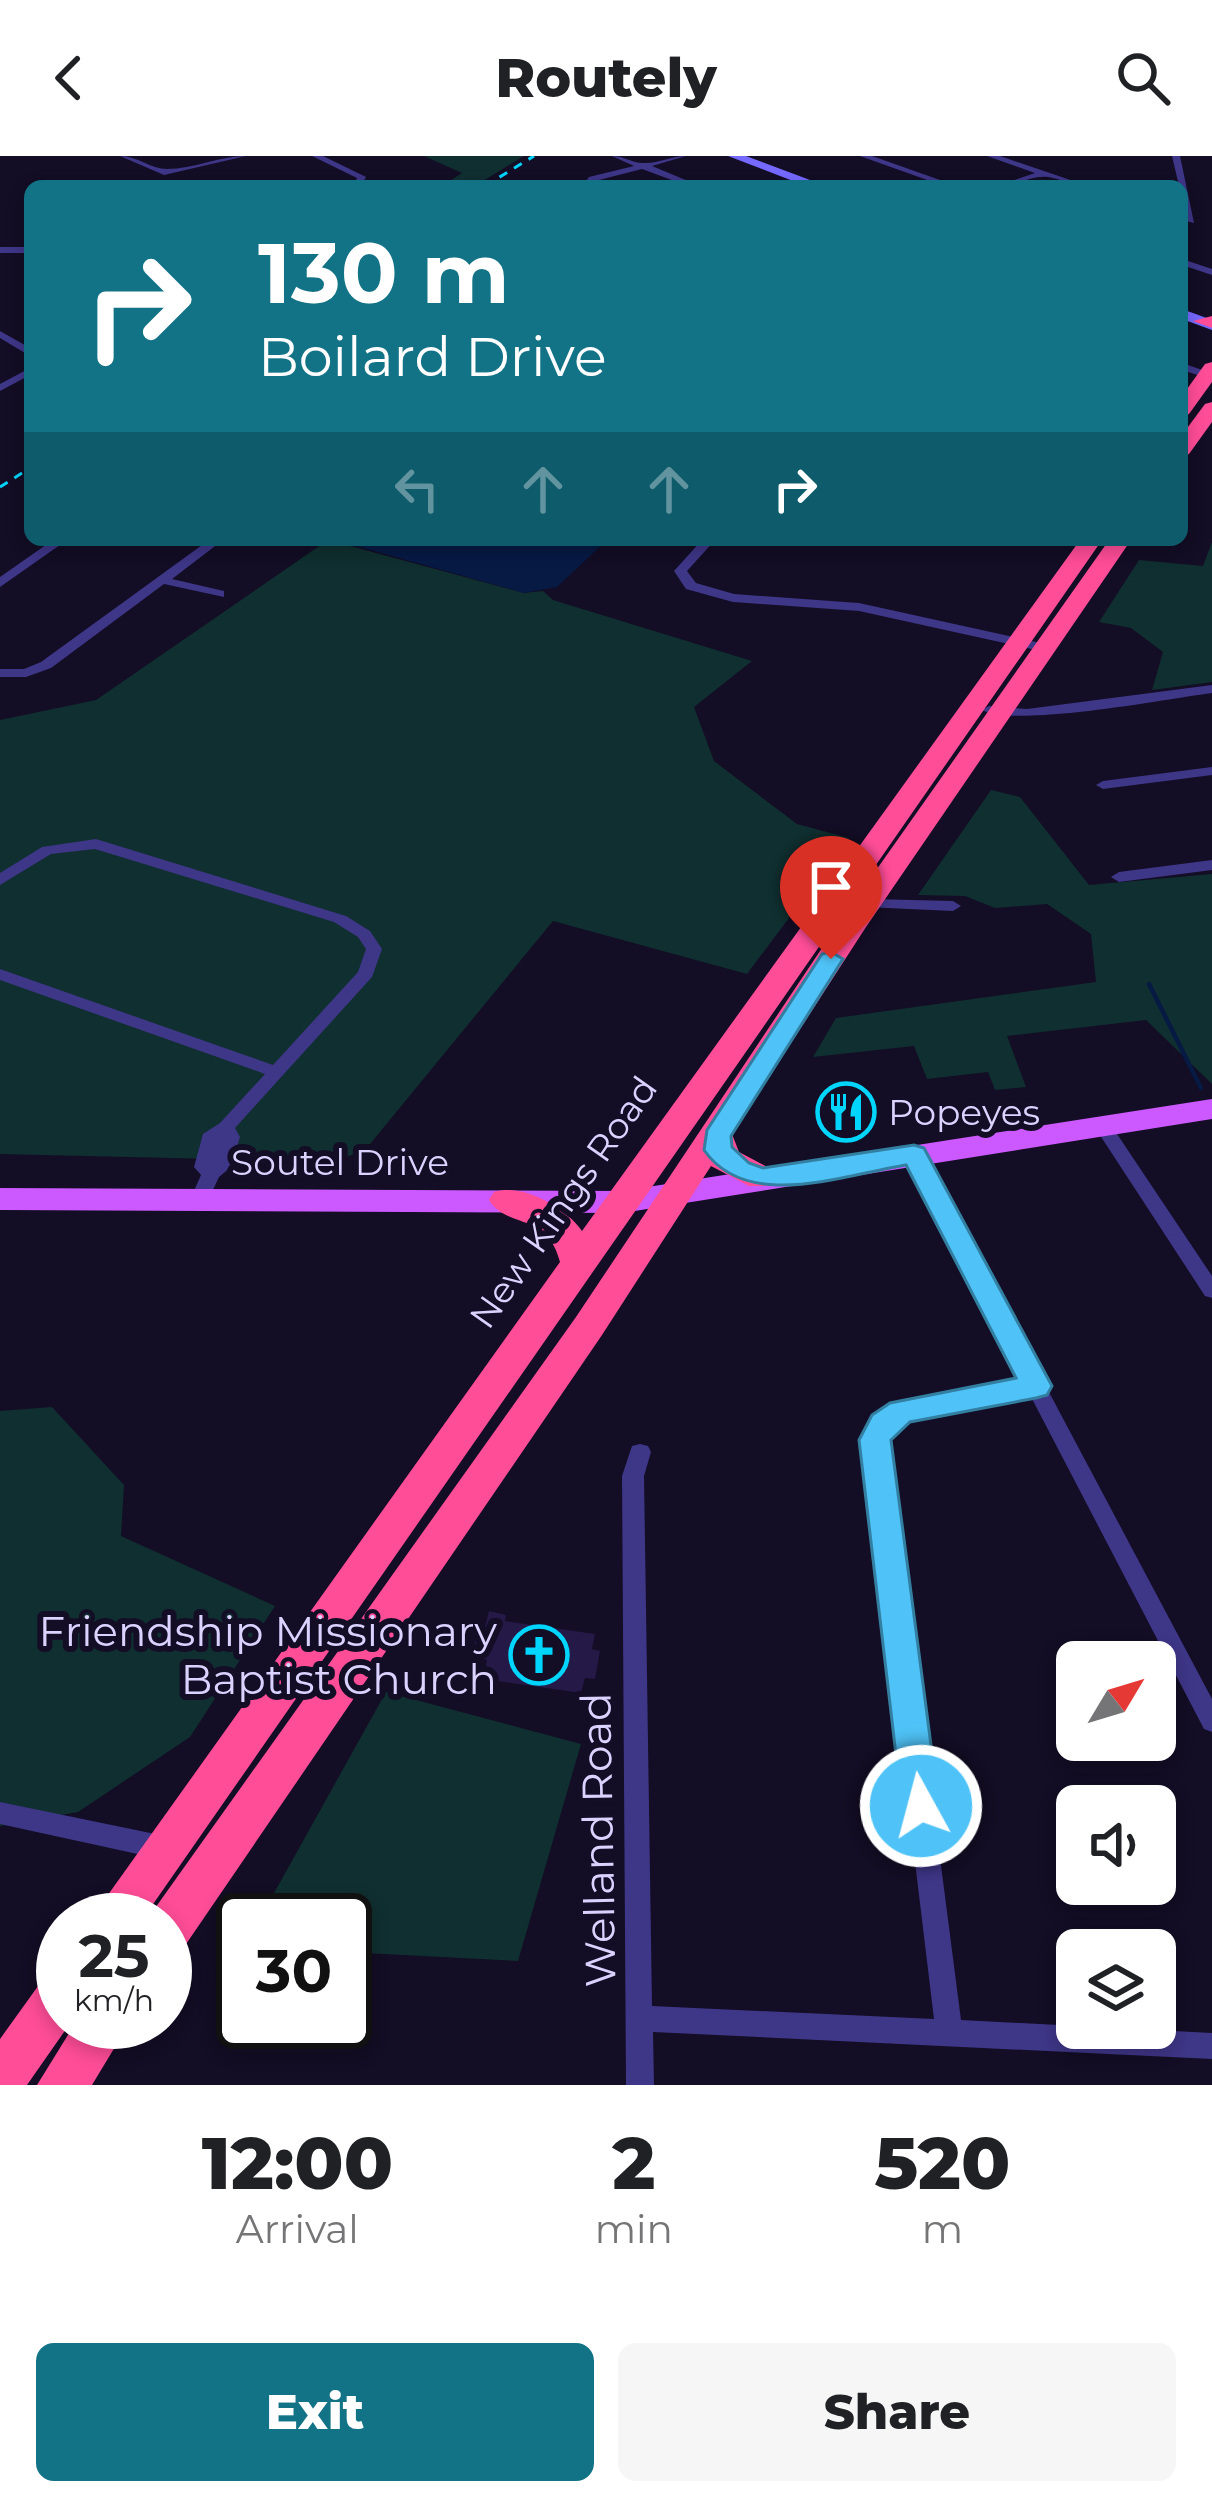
<!DOCTYPE html>
<html lang="en">
<head>
<meta charset="utf-8">
<style>
	:root { --surface:#fff; --page:#f6f6f6; --text:#202124; --muted:#757577; --accent:#127286 }
	body { margin:0; font-family:Montserrat,sans-serif; background:var(--page); color:var(--text); height:100vh; display:flex; flex-direction:column; font-size:45px; white-space:nowrap }
	* { box-sizing:border-box; margin:0 }
	p { font-size:39px; color:var(--muted) }
	.icon { flex:none; width:66px; height:66px; fill:none; stroke:currentColor; stroke-width:2; stroke-linecap:round; stroke-linejoin:round }
	.map { position:relative; height:1929px; overflow:hidden }
	.sheet { display:flex; flex-direction:column; background:var(--surface); flex:1 }
	.sheet>* { flex:none }
	.guide { position:absolute; left:24px; top:24px; width:1164px; height:366px; border-radius:18px; box-shadow:0 6px 18px #0003; background:#127286; color:#fff; overflow:hidden }
	.needle { width:78px; rotate:52deg }
	.fabs { position:absolute; left:1056px; top:1485px; display:grid; gap:24px }
	.fabs a { display:grid; place-items:center; width:120px; height:120px; border-radius:18px; background:var(--surface); box-shadow:0 6px 18px #0003; font-size:60px }
	.speed { position:absolute; left:36px; top:1737px; display:flex; gap:24px; font-size:60px; font-weight:700; text-align:center }
	.speed>* { display:grid; place-content:center; width:156px; height:156px; border-radius:50%; background:var(--surface); box-shadow:0 6px 18px #0003; line-height:1 }
	.speed small { font-size:30px; font-weight:400 }
	.speed .limit { border:6px solid #111; border-radius:18px; background:#fff; color:#111 }
	.pin { position:absolute; display:grid; place-items:center; width:102px; height:102px; color:#fff; margin:-123px -51px; border-radius:50% 50% 50% 0; rotate:-45deg; box-shadow:0 0 12px #0007 }
	.pin .icon { rotate:45deg }
	.me { position:absolute; width:132px; margin:-66px; rotate:353deg; stroke-linejoin:round; filter:drop-shadow(0 0 9px #0008) }
	.turn { display:flex; align-items:center; gap:42px; height:252px; padding:0 36px; font-size:54px }
	.turn .icon { width:156px; height:156px; stroke-width:2.5 }
	.turn b { display:block; font-size:84px; line-height:102px }
	.lanes { display:flex; align-items:center; height:114px; padding:0 36px; background:#0003; justify-content:center; gap:60px; direction:ltr }
	.lanes .off { opacity:.35 }
	.eta { display:flex; justify-content:space-evenly; align-items:center; height:204px; text-align:center }
	.eta b { font-size:72px; font-weight:800; line-height:84px }
	.button { display:flex; gap:24px; margin-top:auto; padding:24px 36px }
	.button a { flex:1; height:138px; border-radius:18px; background:var(--accent); color:#fff; font-size:48px; font-weight:800; line-height:138px; text-align:center }
	.button a+a { background:var(--page); color:var(--text) }
	header { display:flex; justify-content:space-between; align-items:center; height:156px; padding:0 36px; background:var(--surface); font-size:54px; font-weight:800 }
	.map>svg:first-child { display:block }
</style>
</head>
<body>
<header><svg class="icon" aria-label="back" viewBox="0 0 24 24"><path d="M15 5l-7 7 7 7"/></svg>Routely<svg class="icon" aria-label="search" viewBox="0 0 24 24"><circle cx="10" cy="10" r="6"/><path d="M15 15l6 6"/></svg></header>
<div class="map">
<svg width="1212" height="1929" viewBox="0 0 1212 1929">
	<rect width="100%" height="100%" fill="#130d25"/>
	<g fill="#102f30">
		<path d="M 424,0 L 524,0 L 475,30 L 442,30 L 462,17 Z"/>
		<path d="M 328,384 L 524,437 L 543,435 L 553,444 L 752,505 L 694,551 L 714,605 L 797,668 L 849,682 L 747,818 L 553,765 L 366,993 L 335,1006 L 0,998 L 0,564 L 96,544 Z"/>
		<path d="M 1212,386 L 1212,526 L 1152,534 L 1163,496 L 1131,472 L 1099,466 L 1139,404 L 1203,410 Z"/>
		<path d="M 991,634 L 1020,641 L 1089,729 L 1212,718 L 1212,928 L 1146,864 L 1007,880 L 1026,931 L 995,934 L 988,916 L 927,923 L 914,890 L 813,901 L 836,862 L 1096,826 L 1091,778 L 1047,748 L 995,752 L 965,740 L 918,739 Z"/>
		<path d="M 52,1251 L 124,1329 L 121,1380 L 275,1450 L 190,1581 L 78,1656 L 0,1670 L 0,1255 Z"/>
		<path d="M 386,1536 L 581,1588 L 518,1805 L 345,1796 L 345,1764 L 259,1764 Z"/>
	</g>
	<path fill="#071a44" d="M 335,384 L 607,384 L 557,431 L 524,437 Z"/>
	<g fill="none" stroke-linecap="round" stroke-linejoin="round">
		<path stroke="#071a44" stroke-width="4.5" d="M 1149,828 L 1201,932"/>
	</g>
	<path fill="#251947" d="M 489,1455 L 506,1459 L 505,1465 L 595,1478 L 592,1493 L 600,1495 L 595,1523 L 585,1522 L 581,1537 L 483,1523 L 487,1504 L 477,1502 L 479,1495 L 473,1494 L 478,1472 L 485,1471 Z"/>
	<g fill="none" stroke-linecap="round" stroke-linejoin="round">
		<g fill="#3e3687" fill-rule="evenodd">
			<path d="M 120,0 C 137,0 151,13 167,13 C 193,13 220,0 246,0 L 164,19 Z"/>
			<path d="M 312,0 L 323,0 L 366,21 L 361,30 L 353,30 L 357,22 Z"/>
			<path d="M 612,0 C 624,0 632,7 643,7 C 657,8 672,0 686,0 L 652,10 L 700,30 L 688,30 L 642,13 L 595,25 L 591,30 L 582,30 L 589,21 L 634,10 Z"/>
			<path d="M 860,0 L 872,0 L 957,30 L 944,30 Z"/>
			<path d="M 987,0 L 1000,0 L 1088,30 C 1073,30 1062,23 1048,21 C 1032,19 1014,30 997,30 L 1035,17 Z"/>
			<path d="M 1172,0 L 1180,0 L 1194,67 L 1186,65 L 1182,30 L 1179,30 Z"/>
			<rect x="0" y="91" width="30" height="6"/>
			<path d="M 1182,103 L 1212,113 L 1212,119 L 1182,109 Z"/>
			<path d="M 0,175 L 30,192 L 30,200 L 0,182 Z"/>
			<path d="M 1182,207 L 1211,217 L 1212,219 L 1207,222 L 1182,214 Z"/>
			<path d="M 30,212 L 30,219 L 0,235 L 0,228 Z"/>
			<path d="M 53,384 L 67,384 L 0,431 L 0,421 Z"/>
			<path d="M 209,384 L 223,384 L 172,423 L 224,435 L 224,441 L 164,428 L 51,512 L 26,521 L 0,521 L 0,513 L 24,513 L 41,506 Z"/>
			<path d="M 702,384 L 715,384 L 687,415 L 696,427 L 734,438 L 859,447 L 1045,488 L 1052,492 L 1045,496 L 859,455 L 733,446 L 686,433 L 674,415 Z"/>
			<path d="M 1212,529 L 1212,537 C 1166,543 1015,572 982,554 L 989,550 L 1027,553 Z"/>
			<path d="M 1212,611 L 1212,619 L 1103,633 L 1096,629 L 1103,625 Z"/>
			<path d="M 96,683 L 346,760 L 370,775 L 382,793 L 372,821 L 235,972 L 240,981 L 231,1011 L 219,1021 L 205,1051 L 198,1052 L 189,1046 L 201,1019 L 194,1011 L 203,978 L 220,967 L 265,918 L 0,824 L 0,813 L 273,909 L 358,816 L 366,793 L 358,781 L 334,766 L 95,693 L 51,698 L 0,729 L 0,717 L 42,691 Z"/>
			<path d="M 1212,704 L 1212,714 L 1119,726 L 1111,721 L 1119,716 Z"/>
			<path d="M 871,743 L 953,745 L 961,750 L 953,755 L 865,751 L 863,748 L 865,745 Z"/>
			<path d="M 1103,964 L 1109,966 L 1212,1120 L 1212,1142 L 1205,1140 L 1094,970 Z"/>
			<path d="M 914,993 L 923,999 L 1212,1543 L 1212,1576 L 1204,1573 L 1030,1239 L 907,1262 L 891,1273 L 886,1284 L 961,1864 L 1212,1877 L 1212,1903 L 653,1876 L 654,1929 L 626,1929 L 622,1320 L 632,1290 L 640,1288 L 648,1290 L 651,1296 L 644,1320 L 652,1850 L 934,1863 L 864,1284 L 876,1262 L 894,1249 L 1022,1225 L 905,999 Z"/>
			<path d="M 0,1646 L 165,1680 L 174,1684 L 178,1692 L 174,1700 L 165,1704 L 0,1668 Z"/>
		</g>
		<g fill="#7669ff" fill-rule="evenodd">
			<path d="M 728,0 L 746,0 L 826,30 L 806,30 Z"/>
			<path d="M 1182,153 L 1212,164 L 1212,174 L 1182,163 Z"/>
		</g>
		<path fill="#cb59ff" fill-rule="evenodd" d="M 1212,943 L 1212,963 L 622,1057 L 0,1054 L 0,1032 L 622,1035 Z"/>
		<g fill="#ff4d98" fill-rule="evenodd">
			<path d="M 1212,160 L 1212,172 L 1193,165 Z"/>
			<path d="M 1212,206 L 1212,226 L 1189,258 L 1182,260 L 1182,240 L 1205,208 Z"/>
			<path d="M 1212,246 L 1212,266 L 1189,298 L 1182,300 L 1182,279 L 1205,248 Z"/>
			<path d="M 1080,384 L 1102,384 L 142,1764 L 90,1764 L 560,1106 C 547,1055 508,1074 489,1044 L 494,1036 C 523,1027 565,1051 582,1075 Z"/>
			<path d="M 1109,384 L 1131,384 L 866,771 L 732,978 L 739,996 L 773,1014 L 778,1022 L 773,1030 L 749,1030 L 711,1010 L 602,1179 L 182,1794 L 165,1801 L 165,1764 L 148,1762 L 576,1161 L 836,771 Z"/>
			<path d="M 63,1812 L 63,1866 L 71,1866 L 27,1929 L 0,1929 L 0,1883 L 46,1819 Z"/>
			<path d="M 76,1866 L 130,1866 L 92,1929 L 37,1929 Z"/>
		</g>
		<g stroke="#00d5fd" stroke-width="3" stroke-dasharray="9 8" stroke-linecap="butt">
			<path d="M 485,30 L 534,0"/>
			<path d="M 0,331 L 30,312"/>
		</g>
	</g>
	<path fill="#4fc3f7" stroke="#337fa1" stroke-width="3" d="M 831,796 L 843,803 L 731,980 L 732,991 L 749,1007 L 763,1012 L 914,989 L 924,992 L 1052,1230 L 1047,1239 L 1036,1242 L 910,1266 L 891,1284 L 939,1650 L 934,1662 L 921,1667 L 907,1662 L 902,1650 L 859,1284 L 872,1259 L 890,1247 L 1016,1222 L 906,1009 C 843,1019 747,1056 704,994 L 707,974 L 822,798 Z"/>
	<defs>
		<symbol id="restaurant-ring" viewBox="-11 -11 22 22"><circle r="9.5" fill="#130d25" stroke="#00d5fd" stroke-width="1.5"/><path d="M-5-6h1v4h1v-4h1v4h1v-4h1v5L-1.5 .5V6h-2V.5L-5-1ZM5-6V6H3V1.5H1.5Q1.5-4 5-6Z" fill="#00d5fd"/></symbol>
		<symbol id="church-ring" viewBox="-11 -11 22 22"><circle r="9.5" fill="#130d25" stroke="#00d5fd" stroke-width="1.5"/><path d="M-1.2-6h2.4v3.5h3.3v2.4h-3.3V6h-2.4V-.1h-3.3v-2.4h3.3Z" fill="#00d5fd"/></symbol>
	</defs>
	<g fill-rule="evenodd">
		<use href="#restaurant-ring" x="813" y="923" width="66" height="66"/>
		<use href="#church-ring" x="506" y="1466" width="66" height="66"/>
	</g>
	<g text-anchor="middle" stroke-width="12" stroke-linejoin="round" paint-order="stroke">
		<g font-size="36" fill="#dad2ff" stroke="#130d25" text-anchor="start">
			<text x="888" y="969">Popeyes</text>
		</g>
		<g font-size="36" fill="#dad2ff" stroke="#130d25">
			<text x="340" y="1019">Soutel Drive</text>
			<text transform="translate(563 1046) rotate(-55)" y="13">New Kings Road</text>
		</g>
		<g font-size="42" fill="#dad2ff" stroke="#130d25" text-anchor="end">
			<text x="497" y="1490">Friendship Missionary<tspan x="497" dy="48">Baptist Church</tspan></text>
		</g>
		<g font-size="42" fill="#dad2ff" stroke="#130d25">
			<text transform="translate(598 1684) rotate(-91)" y="15">Welland Road</text>
		</g>
	</g>
</svg>
<div class="fabs">
<a><svg class="needle" viewBox="-14 -14 28 28"><path d="M0-13l5 13h-10z" fill="#e53935"/><path d="M0 13l5-13h-10z" fill="#757577"/></svg></a>
<a><svg class="icon" aria-label="sound" viewBox="0 0 24 24"><path d="M4 9h4l5-4v14l-5-4H4zM17 9q2 3 0 6"/></svg></a>
<a><svg class="icon" aria-label="layers" viewBox="0 0 24 24"><path d="M12 4l9 5-9 5-9-5zM3 14l9 5 9-5"/></svg></a>
</div>
<div class="speed"><div>25<small>km/h</small></div><div class="limit">30</div></div>
<div class="pin" style="left:831px;top:803px;background:#d93025"><svg class="icon" aria-label="arrive" viewBox="0 0 24 24"><path d="M6 21V4h12l-3 4 3 4H6"/></svg></div>
<svg class="me" style="left:921px;top:1650px" viewBox="-20 -20 40 40"><circle r="17" fill="#4fc3f7" stroke="#fff" stroke-width="3"/><path d="M0-11L8 9 0 5-8 9z" fill="#fff"/></svg>
<div class="guide">
<div class="turn"><svg class="icon" aria-label="right" viewBox="0 0 24 24"><path d="M7 20v-9h11M14 6l5 5-5 5"/></svg><div><b>130 m</b>Boilard Drive</div></div>
<div class="lanes"><svg class="icon off" aria-label="left" viewBox="0 0 24 24"><path d="M17 20v-9H6M10 6l-5 5 5 5"/></svg><svg class="icon off" aria-label="ahead" viewBox="0 0 24 24"><path d="M12 20V5M6 11l6-6 6 6"/></svg><svg class="icon off" aria-label="ahead" viewBox="0 0 24 24"><path d="M12 20V5M6 11l6-6 6 6"/></svg><svg class="icon" aria-label="right" viewBox="0 0 24 24"><path d="M7 20v-9h11M14 6l5 5-5 5"/></svg></div>
</div>
</div>
<section class="sheet">
<div class="eta">
<div><b>12:00</b><p>Arrival</p></div>
<div><b>2</b><p>min</p></div>
<div><b>520</b><p>m</p></div>
</div>
<div class="button"><a>Exit</a><a>Share</a></div>
</section>
</body>
</html>
